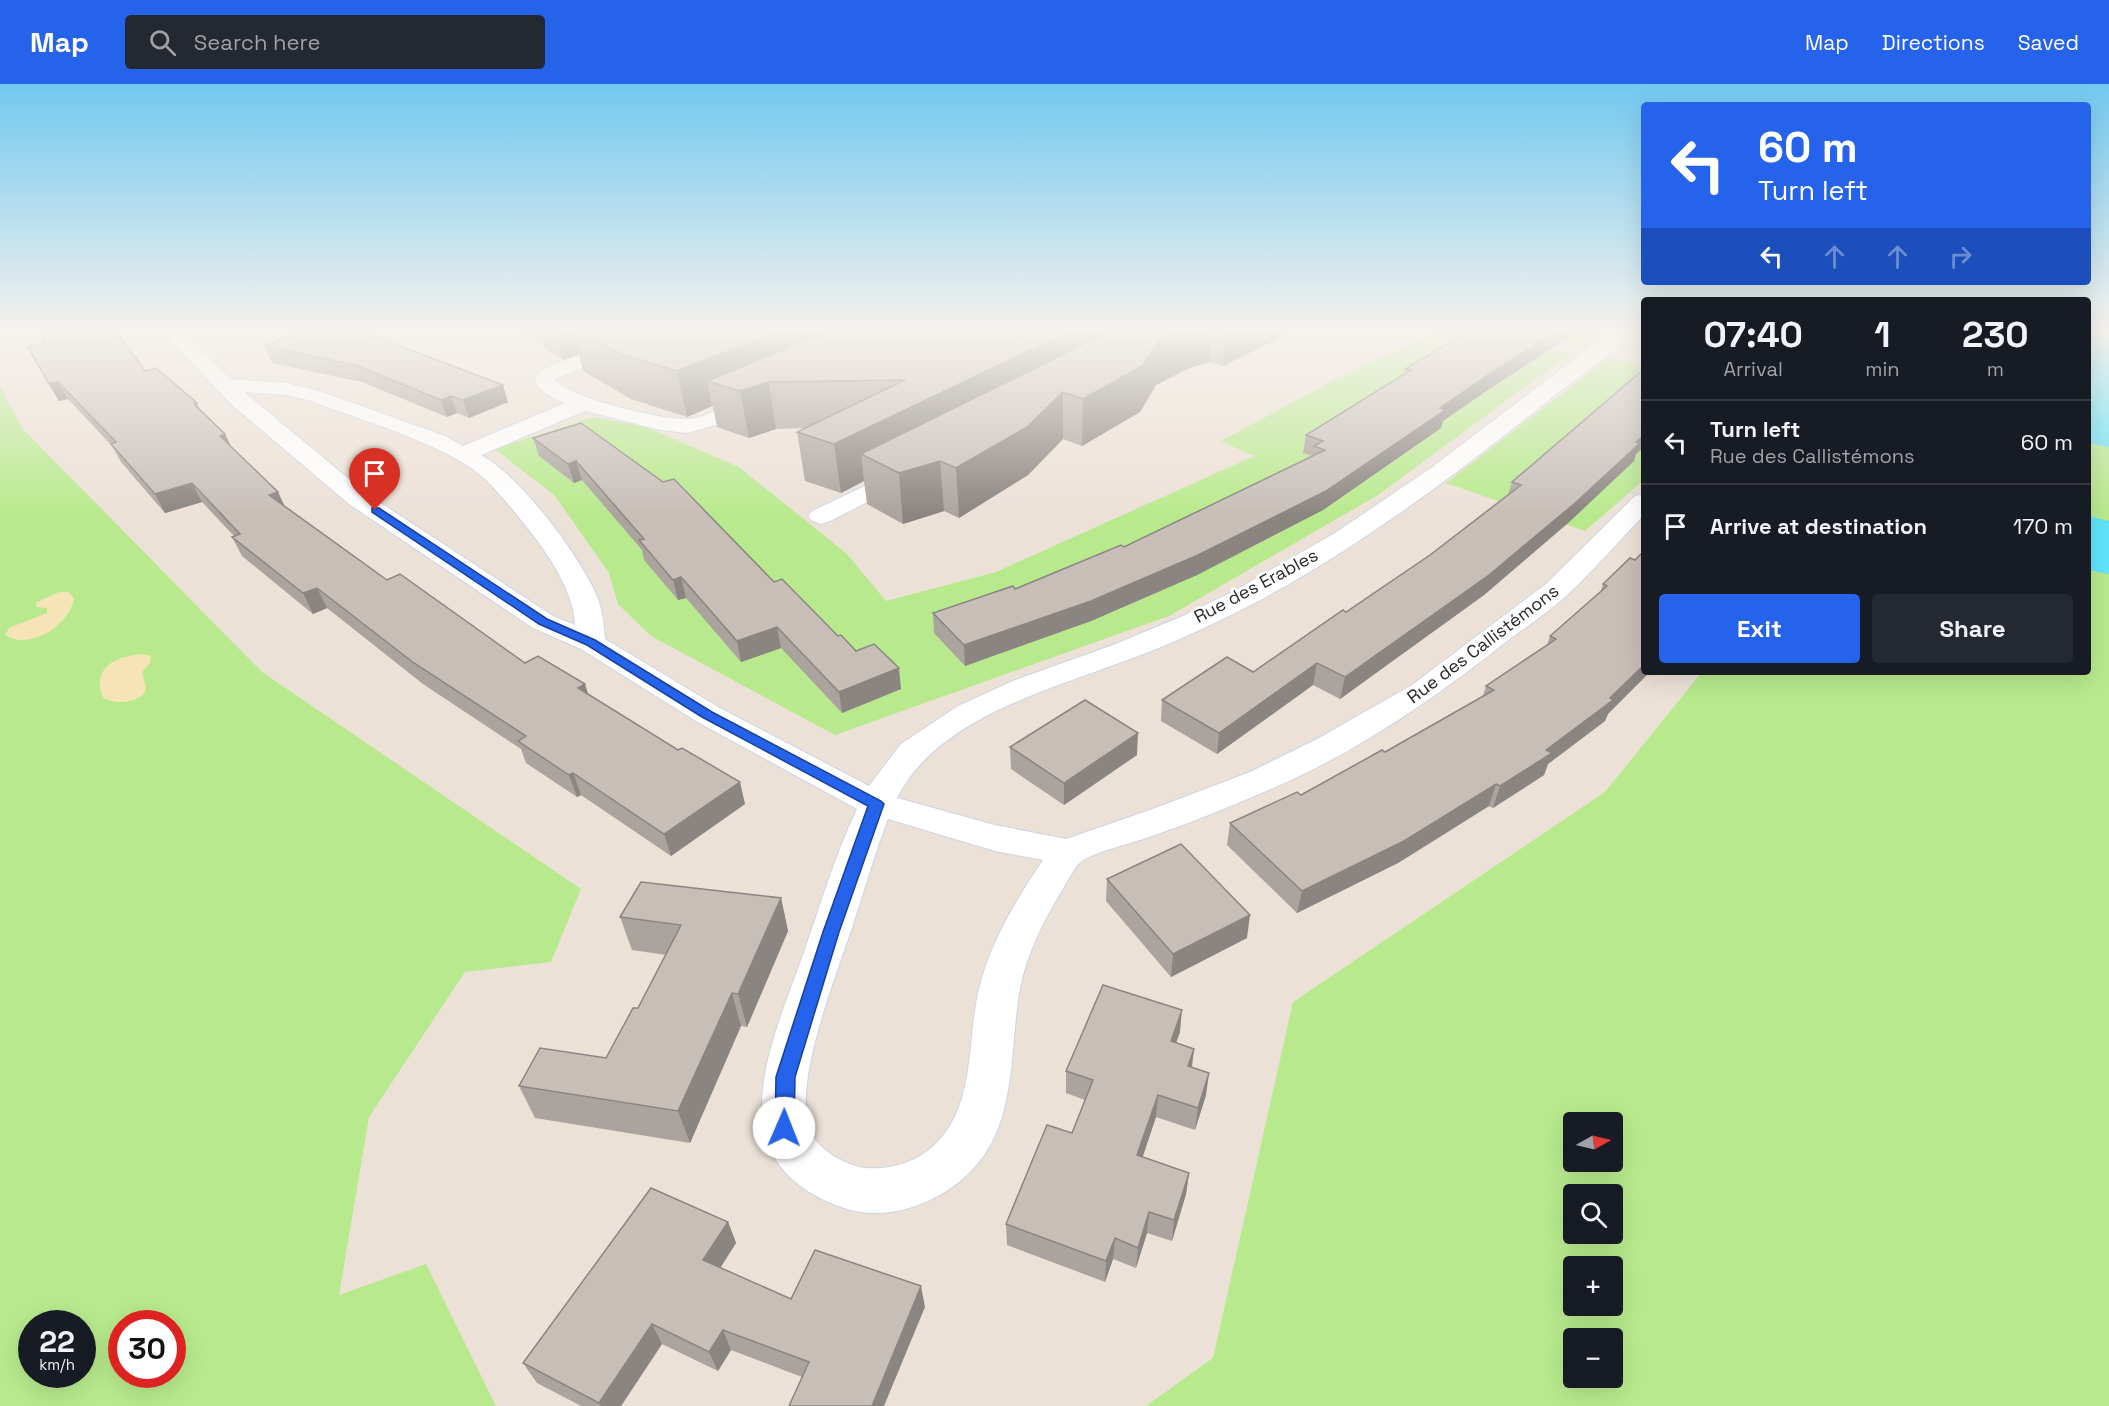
<!DOCTYPE html>
<html lang="en">
<head>
<meta charset="utf-8">
<style>
	:root { --surface:#171b24; --page:#242831; --text:#f1f3f6; --muted:#9ea1a6; --line:#363941; --accent:#2563eb }
	body { margin:0; font-family:"Space Grotesk",sans-serif; background:var(--page); color:var(--text); height:100vh; display:flex; flex-direction:column; font-size:22px; white-space:nowrap }
	* { box-sizing:border-box; margin:0 }
	p { font-size:20px; color:var(--muted) }
	.icon { flex:none; width:33px; height:33px; fill:none; stroke:currentColor; stroke-width:2; stroke-linecap:round; stroke-linejoin:round }
	.map { position:relative; flex:1; overflow:hidden }
	.drawer { position:absolute; left:1641px; top:213px; width:450px; height:378px; display:flex; flex-direction:column; background:var(--surface); border-radius:6px; box-shadow:0 6px 24px #0002 }
	.drawer>* { flex:none }
	.guide { position:absolute; left:1641px; top:18px; width:450px; height:183px; border-radius:6px; box-shadow:0 6px 24px #0002; background:#2563eb; color:#fff; overflow:hidden }
	.needle { width:39px; rotate:82deg }
	.controls { position:absolute; left:1563px; top:1028px; display:grid; gap:12px }
	.controls a { display:grid; place-items:center; width:60px; height:60px; border-radius:6px; background:var(--surface); box-shadow:0 6px 24px #0002; font-size:30px }
	.speed { position:absolute; left:18px; top:1226px; display:flex; gap:12px; font-size:30px; font-weight:700; text-align:center }
	.speed>* { display:grid; place-content:center; width:78px; height:78px; border-radius:50%; background:var(--surface); box-shadow:0 6px 24px #0002; line-height:1 }
	.speed small { font-size:15px; font-weight:400 }
	.speed .limit { border:9px solid #d22; background:#fff; color:#111 }
	.pin { position:absolute; display:grid; place-items:center; width:51px; height:51px; color:#fff; margin:-62px -26px; border-radius:50% 50% 50% 0; rotate:-45deg; box-shadow:0 0 6px #0007 }
	.pin .icon { rotate:45deg }
	.me { position:absolute; width:66px; margin:-33px; rotate:1deg; stroke-linejoin:round; filter:drop-shadow(0 0 4px #0008) }
	.turn { display:flex; align-items:center; gap:21px; height:126px; padding:0 18px; font-size:27px }
	.turn .icon { width:78px; height:78px; stroke-width:2.5 }
	.turn b { display:block; font-size:42px; line-height:51px }
	.lanes { display:flex; align-items:center; height:57px; padding:0 18px; background:#0003; justify-content:center; gap:30px; direction:ltr }
	.lanes .off { opacity:.35 }
	.eta { display:flex; justify-content:space-evenly; align-items:center; height:102px; text-align:center }
	.eta b { font-size:36px; font-weight:700; line-height:42px }
	.button { display:flex; gap:12px; margin-top:auto; padding:12px 18px }
	.button a { flex:1; height:69px; border-radius:6px; background:var(--accent); color:#fff; font-size:24px; font-weight:700; line-height:69px; text-align:center }
	.button a+a { background:var(--page); color:var(--text) }
	ul { padding:0; list-style:none }
	li { display:flex; align-items:center; gap:18px; height:84px; padding:0 18px; border-top:2px solid var(--line) }
	li div { flex:1 }
	li b { display:block; font-size:22px }
	li em { font-style:normal }
	header { display:flex; align-items:center; gap:36px; box-sizing:border-box; height:84px; padding:0 30px; background:var(--accent); color:#fff }
	header strong { font-size:28px }
	nav { display:flex; gap:33px; margin-inline-start:auto; font-size:21px }
	.search { width:420px; height:54px; background:var(--page); display:flex; align-items:center; gap:15px; box-sizing:border-box; padding:0 21px; border-radius:6px; color:var(--muted); font-size:22px }
	.map>svg:first-child { display:block }
</style>
</head>
<body>
<header>
<strong>Map</strong>
<div class="search"><svg class="icon" aria-label="search" viewBox="0 0 24 24"><circle cx="10" cy="10" r="6"/><path d="M15 15l6 6"/></svg>Search here</div>
<nav><a>Map</a><a>Directions</a><a>Saved</a></nav>
</header>
<div class="map">
<svg width="2109" height="1322" viewBox="0 0 2109 1322">
	<rect width="100%" height="100%" fill="#ece1d7"/>
	<g fill="#b8ea8d" fill-rule="evenodd">
		<path d="M 1438,247 L 1481,247 L 1571,269 L 1378,411 L 1169,532 L 835,651 L 651,552 L 618,520 L 609,489 L 555,412 L 495,365 L 594,333 L 646,343 L 739,383 L 847,470 L 886,517 L 996,488 L 1254,372 L 1221,357 L 1338,294 Z"/>
		<path d="M 1514,247 L 1604,247 L 1586,264 Z"/>
		<path d="M 2088,247 L 2109,247 L 2109,1322 L 1146,1322 L 1213,1274 L 1293,918 L 1605,708 L 1702,588 L 2088,588 ZM 1574,1038 L 1612,1038 L 1612,1077 L 1574,1077 ZM 1574,1110 L 1612,1110 L 1612,1149 L 1574,1149 ZM 1574,1182 L 1612,1182 L 1612,1221 L 1574,1221 ZM 1574,1254 L 1612,1254 L 1612,1293 L 1574,1293 Z"/>
		<path d="M 1610,273 L 1644,282 L 1644,396 L 1585,447 L 1446,399 Z"/>
		<path d="M 0,303 L 23,345 L 262,588 L 581,805 L 551,878 L 465,888 L 369,1033 L 339,1211 L 426,1180 L 496,1322 L 0,1322 ZM 32,1239 L 82,1239 L 82,1290 L 32,1290 ZM 122,1239 L 172,1239 L 172,1290 L 122,1290 Z"/>
	</g>
	<g fill="#f6e4b6">
		<path d="M 59,508 L 69,508 L 74,515 C 69,542 29,567 5,551 L 9,544 L 47,529 L 47,524 L 36,523 L 37,518 Z"/>
		<path d="M 143,570 L 151,572 L 150,579 L 142,588 L 146,603 L 144,610 C 132,620 116,620 103,614 C 91,583 116,572 143,570 Z"/>
	</g>
	<g fill="#5ee5fb">
		<path d="M 2088,247 L 2109,247 L 2109,363 L 2088,359 Z"/>
		<path d="M 2088,432 L 2109,437 L 2109,490 L 2088,486 Z"/>
	</g>
	<g fill="none" stroke-linecap="round" stroke-linejoin="round">
		<defs>
			<g id="minor">
				<path d="M 131,247 L 192,247 L 189,253 L 231,295 L 287,299 L 322,308 L 445,352 L 463,362 L 565,319 C 550,313 540,309 534,293 L 547,283 L 644,247 L 671,247 L 669,251 L 555,295 C 563,313 667,337 689,335 C 713,333 733,314 757,309 L 765,310 L 768,315 L 765,320 L 722,339 L 688,349 L 660,346 L 585,327 L 481,371 C 520,392 577,468 596,510 C 602,524 604,539 605,555 L 718,623 L 869,702 L 901,660 L 958,622 L 1015,596 L 1113,561 L 1183,532 L 1234,507 L 1335,449 L 1431,384 L 1611,247 L 1632,247 C 1620,265 1574,296 1555,311 C 1451,395 1342,477 1221,536 C 1187,552 1152,568 1116,580 C 1042,608 935,637 897,714 L 995,741 L 1066,755 L 1150,726 L 1250,688 L 1319,654 L 1412,601 L 1546,500 L 1635,412 L 1644,410 L 1644,431 C 1618,458 1593,487 1566,512 C 1546,530 1523,545 1502,561 C 1431,617 1355,669 1271,705 C 1232,722 1192,738 1152,752 C 1130,760 1103,765 1083,776 C 1074,782 1067,799 1061,808 C 1043,838 1027,869 1020,904 C 1009,964 1018,1040 971,1087 C 941,1118 890,1138 847,1125 C 711,1081 771,962 804,868 C 821,820 835,771 857,725 L 696,637 L 581,565 L 533,544 L 349,420 L 232,321 L 172,258 L 171,251 L 140,253 ZM 244,308 L 287,311 L 308,316 C 355,334 452,362 486,396 C 505,415 523,438 539,459 C 556,483 574,512 575,541 L 553,532 L 367,410 ZM 888,735 L 995,767 L 1043,776 C 1017,815 992,855 980,901 C 967,950 976,1012 942,1053 C 923,1076 895,1086 866,1084 C 846,1082 815,1065 809,1044 C 793,994 839,886 855,834 C 866,801 875,768 888,735 Z"/>
				<path d="M 905,383 L 913,385 L 917,390 L 913,395 L 830,437 L 821,440 L 812,437 L 808,432 L 812,427 Z"/>
			</g>
		</defs>
		<use href="#minor" stroke="#cdd4e3" stroke-width="2"/>
		<use href="#minor" fill="#fff" fill-rule="evenodd"/>
	</g>
	<g fill="#aba39e">
		<path d="M 301,247 L 508,318 L 469,334 L 457,329 L 447,333 L 362,298 L 272,279 L 265,262 Z"/>
		<path d="M 520,247 L 1294,247 L 1223,282 L 1209,278 L 1187,285 L 1156,301 L 1140,328 L 1082,362 L 1063,355 L 1028,391 L 959,434 L 944,427 L 903,440 L 867,420 L 864,397 L 841,409 L 805,397 L 797,348 L 805,344 L 776,345 L 749,354 L 717,343 L 713,322 L 687,333 L 631,315 L 583,287 L 579,270 L 564,276 L 543,263 L 542,261 Z"/>
		<path d="M 28,263 L 145,287 L 197,319 L 201,327 L 225,350 L 230,362 L 278,408 L 284,422 L 387,496 L 525,579 L 588,611 L 745,720 L 671,772 L 581,711 L 577,713 L 526,679 L 521,665 L 423,600 L 327,524 L 313,530 L 242,472 L 232,453 L 234,452 L 202,418 L 165,429 L 121,378 L 112,362 L 68,315 L 59,317 Z"/>
		<path d="M 1405,285 L 1482,310 L 1443,337 L 1441,344 L 1323,426 L 1197,491 L 1091,537 L 965,582 L 934,549 L 933,529 L 1015,505 L 1124,463 L 1312,372 L 1303,369 L 1306,351 L 1404,290 Z"/>
		<path d="M 581,339 L 774,498 L 901,605 L 842,629 L 781,564 L 741,578 L 686,514 L 678,516 L 644,476 L 642,466 L 582,396 L 574,399 L 539,372 L 533,354 Z"/>
		<path d="M 1636,370 L 1634,377 L 1568,439 L 1484,511 L 1340,615 L 1313,601 L 1217,670 L 1161,637 L 1162,616 L 1253,588 L 1346,528 L 1430,471 L 1508,411 L 1512,398 Z"/>
		<path d="M 1630,474 L 1608,630 L 1605,637 L 1548,680 L 1544,691 L 1493,724 L 1489,722 L 1398,779 L 1297,829 L 1227,761 L 1230,739 L 1301,711 L 1385,668 L 1483,612 L 1486,602 L 1547,561 L 1550,552 L 1601,507 L 1603,500 Z"/>
		<path d="M 1010,663 L 1137,671 L 1064,721 L 1011,685 Z"/>
		<path d="M 1107,795 L 1247,854 L 1171,893 L 1106,817 Z"/>
		<path d="M 781,814 L 788,847 L 747,943 L 741,942 L 690,1059 L 535,1034 L 519,1002 L 606,974 L 638,924 L 666,871 L 632,866 L 620,833 Z"/>
		<path d="M 1180,948 L 1176,959 L 1194,965 L 1192,984 L 1206,1011 L 1195,1046 L 1156,1033 L 1142,1073 L 1189,1089 L 1186,1110 L 1172,1157 L 1147,1149 L 1136,1184 L 1113,1175 L 1105,1198 L 1007,1161 L 1006,1140 L 1072,1049 L 1085,1016 L 1066,1009 L 1066,987 Z"/>
		<path d="M 728,1138 L 736,1159 L 720,1184 L 791,1215 L 925,1223 L 802,1293 L 731,1266 L 718,1287 L 662,1260 L 621,1322 L 581,1322 L 537,1299 L 523,1279 Z"/>
	</g>
	<g fill="#8b8581">
		<path d="M 556,247 L 573,247 L 579,270 L 564,276 Z"/>
		<path d="M 779,247 L 892,247 L 769,299 L 776,345 L 749,354 L 740,307 L 707,297 L 712,322 L 687,333 L 677,287 Z"/>
		<path d="M 1070,247 L 1162,247 L 861,370 L 864,397 L 841,409 L 834,360 Z"/>
		<path d="M 1178,247 L 1211,247 L 1209,278 L 1187,285 L 1156,301 L 1140,328 L 1082,362 L 1083,315 L 1159,257 Z"/>
		<path d="M 1226,247 L 1294,247 L 1223,282 Z"/>
		<path d="M 1557,247 L 1578,247 L 1482,310 L 1443,337 L 1441,344 L 1323,426 L 1197,491 L 1091,537 L 965,582 L 964,561 L 1440,324 L 1486,292 Z"/>
		<path d="M 58,298 L 68,315 L 59,317 L 49,300 Z"/>
		<path d="M 503,301 L 508,318 L 469,334 L 463,316 Z"/>
		<path d="M 1063,308 L 1063,355 L 1028,391 L 959,434 L 956,384 Z"/>
		<path d="M 451,312 L 457,329 L 447,333 L 441,316 Z"/>
		<path d="M 225,350 L 234,369 L 220,352 Z"/>
		<path d="M 1644,351 L 1644,363 L 1636,370 L 1634,377 L 1568,439 L 1484,511 L 1340,615 L 1345,593 Z"/>
		<path d="M 576,377 L 582,396 L 574,399 L 568,380 Z"/>
		<path d="M 940,377 L 944,427 L 903,440 L 899,389 Z"/>
		<path d="M 192,399 L 202,418 L 165,429 L 155,410 Z"/>
		<path d="M 278,408 L 287,427 L 269,411 Z"/>
		<path d="M 681,493 L 686,514 L 678,516 L 673,496 Z"/>
		<path d="M 317,504 L 327,524 L 313,530 L 303,509 Z"/>
		<path d="M 777,543 L 781,564 L 741,578 L 737,557 Z"/>
		<path d="M 1317,579 L 1313,601 L 1217,670 L 1219,649 Z"/>
		<path d="M 1644,581 L 1644,588 L 1650,588 L 1608,630 L 1605,637 L 1548,680 L 1544,691 L 1493,724 L 1500,702 L 1610,614 Z"/>
		<path d="M 899,584 L 901,605 L 842,629 L 839,608 Z"/>
		<path d="M 585,600 L 592,622 L 578,604 Z"/>
		<path d="M 1138,649 L 1137,671 L 1064,721 L 1064,699 Z"/>
		<path d="M 573,689 L 581,711 L 577,713 L 569,691 Z"/>
		<path d="M 740,698 L 745,720 L 671,772 L 664,750 Z"/>
		<path d="M 1496,700 L 1489,722 L 1398,779 L 1297,829 L 1302,807 Z"/>
		<path d="M 781,814 L 788,847 L 747,943 L 738,910 Z"/>
		<path d="M 1250,831 L 1247,854 L 1171,893 L 1173,870 Z"/>
		<path d="M 732,909 L 741,942 L 690,1059 L 678,1027 Z"/>
		<path d="M 1182,926 L 1180,948 L 1168,980 L 1171,957 Z"/>
		<path d="M 1194,965 L 1191,987 L 1188,982 Z"/>
		<path d="M 1209,989 L 1206,1011 L 1195,1046 L 1198,1024 Z"/>
		<path d="M 1158,1011 L 1156,1033 L 1136,1093 L 1137,1071 Z"/>
		<path d="M 1189,1089 L 1186,1110 L 1172,1157 L 1174,1136 Z"/>
		<path d="M 1149,1128 L 1147,1149 L 1136,1184 L 1138,1164 Z"/>
		<path d="M 728,1138 L 736,1159 L 712,1197 L 703,1176 Z"/>
		<path d="M 1115,1154 L 1113,1175 L 1105,1198 L 1106,1177 Z"/>
		<path d="M 921,1202 L 925,1223 L 884,1322 L 872,1322 Z"/>
		<path d="M 652,1240 L 662,1260 L 621,1322 L 601,1322 L 599,1319 Z"/>
		<path d="M 723,1246 L 731,1266 L 718,1287 L 709,1268 Z"/>
	</g>
	<g fill="#c7beb8" stroke="#8b8581" stroke-width="1.5">
		<path d="M 41,247 L 116,247 L 145,287 L 156,284 L 197,319 L 194,320 L 225,350 L 220,352 L 278,408 L 269,411 L 387,496 L 400,490 L 525,579 L 538,572 L 585,600 L 578,604 L 678,666 L 682,664 L 740,698 L 664,750 L 573,689 L 569,691 L 518,657 L 526,652 L 414,579 L 317,504 L 303,509 L 232,453 L 240,450 L 192,399 L 155,410 L 111,360 L 116,358 L 58,298 L 49,300 L 28,263 L 44,259 Z"/>
		<path d="M 301,247 L 348,247 L 376,253 L 503,301 L 463,316 L 451,312 L 441,316 L 355,281 L 265,262 Z"/>
		<path d="M 579,247 L 779,247 L 677,287 L 620,270 Z"/>
		<path d="M 829,247 L 1070,247 L 834,360 L 797,348 L 905,296 L 769,298 L 740,307 L 707,297 Z"/>
		<path d="M 1111,247 L 1178,247 L 1159,257 L 1142,282 L 1083,315 L 1063,308 L 1027,343 L 956,384 L 940,377 L 899,389 L 861,370 Z"/>
		<path d="M 1469,247 L 1557,247 L 1486,292 L 1440,324 L 1445,326 L 1326,407 L 1198,471 L 1091,517 L 964,561 L 933,529 L 1013,502 L 1015,505 L 1121,461 L 1124,463 L 1325,366 L 1314,362 L 1323,357 L 1306,351 L 1411,286 L 1405,285 Z"/>
		<path d="M 1644,285 L 1644,351 L 1636,358 L 1640,359 L 1574,420 L 1489,491 L 1345,593 L 1317,579 L 1219,649 L 1162,616 L 1227,573 L 1253,588 L 1343,526 L 1346,528 L 1430,471 L 1521,401 L 1512,398 Z"/>
		<path d="M 581,339 L 663,398 L 674,395 L 774,498 L 782,495 L 838,552 L 841,551 L 856,567 L 874,560 L 899,584 L 839,608 L 777,543 L 737,557 L 681,493 L 673,496 L 639,456 L 644,455 L 576,377 L 568,380 L 533,354 Z"/>
		<path d="M 1644,467 L 1644,581 L 1610,614 L 1613,616 L 1546,666 L 1552,669 L 1500,702 L 1496,700 L 1404,757 L 1302,807 L 1230,739 L 1297,708 L 1301,711 L 1382,666 L 1385,668 L 1494,606 L 1486,602 L 1556,555 L 1550,552 L 1607,502 L 1603,500 L 1630,474 L 1635,476 Z"/>
		<path d="M 1085,616 L 1138,649 L 1064,699 L 1010,663 Z"/>
		<path d="M 1181,760 L 1250,831 L 1173,870 L 1107,795 Z"/>
		<path d="M 641,798 L 781,814 L 738,910 L 732,909 L 678,1027 L 519,1002 L 540,964 L 606,974 L 633,924 L 638,924 L 681,841 L 620,833 Z"/>
		<path d="M 1103,901 L 1182,926 L 1171,957 L 1194,965 L 1188,982 L 1209,989 L 1198,1024 L 1158,1011 L 1137,1071 L 1189,1089 L 1174,1136 L 1149,1128 L 1138,1164 L 1115,1154 L 1106,1177 L 1006,1140 L 1047,1041 L 1072,1049 L 1093,996 L 1066,987 Z"/>
		<path d="M 651,1104 L 728,1138 L 703,1176 L 791,1215 L 815,1166 L 921,1202 L 872,1322 L 789,1322 L 809,1278 L 723,1246 L 709,1268 L 652,1240 L 599,1319 L 523,1279 Z"/>
	</g>
	<linearGradient id="sky" x2="0" y2="1"><stop stop-color="#71c8f0"/><stop offset="0.57" stop-color="#f6f2ed"/><stop offset="1" stop-color="#f6f2ed" stop-opacity="0"/></linearGradient>
	<rect width="2109" height="432" fill="url(#sky)"/>
	<path fill="#2563eb" stroke="#184099" stroke-width="1.5" d="M 372,424 L 379,424 L 547,535 L 595,556 L 712,628 L 881,717 L 884,720 L 839,848 L 795,993 L 794,1044 L 791,1050 L 784,1053 L 777,1050 L 775,1044 L 776,993 L 823,848 L 868,722 L 702,633 L 587,561 L 539,540 L 372,428 Z"/>
	<g text-anchor="middle" stroke-width="5" stroke-linejoin="round" paint-order="stroke">
		<g font-size="18" fill="#282828" stroke="#fff">
			<text transform="translate(1256 502) rotate(-28)" y="6">Rue des Erables</text>
			<text transform="translate(1483 560) rotate(-37)" y="6">Rue des Callistémons</text>
		</g>
	</g>
</svg>
<div class="controls">
<a><svg class="needle" viewBox="-14 -14 28 28"><path d="M0-13l5 13h-10z" fill="#e53935"/><path d="M0 13l5-13h-10z" fill="#9ea1a6"/></svg></a>
<a><svg class="icon" aria-label="search" viewBox="0 0 24 24"><circle cx="10" cy="10" r="6"/><path d="M15 15l6 6"/></svg></a>
<a>+</a>
<a>−</a>
</div>
<div class="speed"><div>22<small>km/h</small></div><div class="limit">30</div></div>
<div class="pin" style="left:375px;top:426px;background:#d93025"><svg class="icon" aria-label="arrive" viewBox="0 0 24 24"><path d="M6 21V4h12l-3 4 3 4H6"/></svg></div>
<svg class="me" style="left:784px;top:1044px" viewBox="-20 -20 40 40"><circle r="19" fill="#fff"/><path d="M0-13L10 11 0 6-10 11z" fill="#2563eb"/></svg>
<div class="guide">
<div class="turn"><svg class="icon" aria-label="left" viewBox="0 0 24 24"><path d="M17 20v-9H6M10 6l-5 5 5 5"/></svg><div><b>60 m</b>Turn left</div></div>
<div class="lanes"><svg class="icon" aria-label="left" viewBox="0 0 24 24"><path d="M17 20v-9H6M10 6l-5 5 5 5"/></svg><svg class="icon off" aria-label="ahead" viewBox="0 0 24 24"><path d="M12 20V5M6 11l6-6 6 6"/></svg><svg class="icon off" aria-label="ahead" viewBox="0 0 24 24"><path d="M12 20V5M6 11l6-6 6 6"/></svg><svg class="icon off" aria-label="right" viewBox="0 0 24 24"><path d="M7 20v-9h11M14 6l5 5-5 5"/></svg></div>
</div>
<section class="drawer">
<div class="eta">
<div><b>07:40</b><p>Arrival</p></div>
<div><b>1</b><p>min</p></div>
<div><b>230</b><p>m</p></div>
</div>
<ul>
<li><svg class="icon" aria-label="left" viewBox="0 0 24 24"><path d="M17 20v-9H6M10 6l-5 5 5 5"/></svg><div><b>Turn left</b><p>Rue des Callistémons</p></div><em>60 m</em></li>
<li><svg class="icon" aria-label="arrive" viewBox="0 0 24 24"><path d="M6 21V4h12l-3 4 3 4H6"/></svg><div><b>Arrive at destination</b></div><em>170 m</em></li>
</ul>
<div class="button"><a>Exit</a><a>Share</a></div>
</section>
</div>
</body>
</html>
